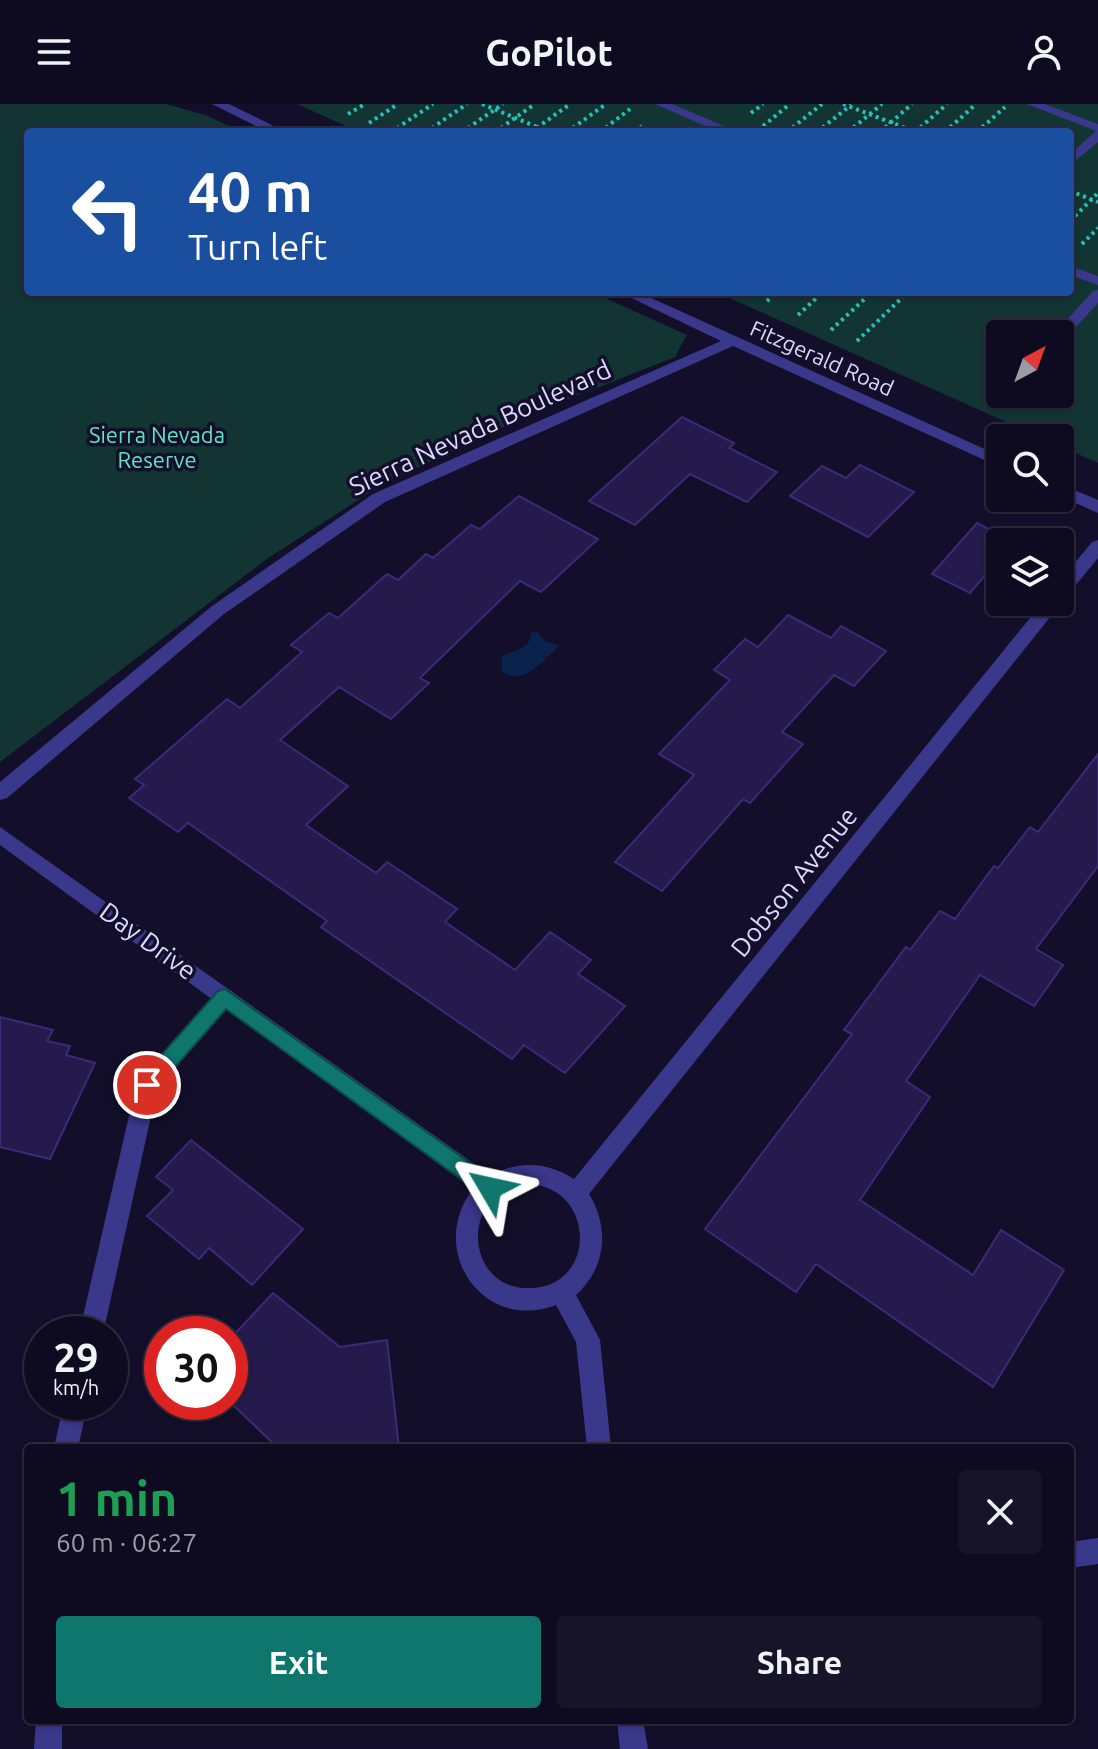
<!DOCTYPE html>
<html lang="en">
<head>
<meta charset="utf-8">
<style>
	:root { --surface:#0e0b20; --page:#171429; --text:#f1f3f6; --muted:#9b9ba5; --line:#2e2b3e; --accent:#0f766e }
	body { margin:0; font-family:Ubuntu,sans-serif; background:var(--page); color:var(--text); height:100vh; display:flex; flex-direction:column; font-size:30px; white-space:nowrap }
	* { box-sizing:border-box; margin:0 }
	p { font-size:26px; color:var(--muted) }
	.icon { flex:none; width:44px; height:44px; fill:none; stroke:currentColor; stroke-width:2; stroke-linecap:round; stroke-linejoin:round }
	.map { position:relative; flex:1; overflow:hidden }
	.panel { position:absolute; left:24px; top:1340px; width:1050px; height:280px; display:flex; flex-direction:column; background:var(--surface); border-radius:8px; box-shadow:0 2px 6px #0004,0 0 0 2px var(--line) }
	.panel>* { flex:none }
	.guide { position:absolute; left:24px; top:24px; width:1050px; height:168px; border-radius:8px; box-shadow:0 2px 6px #0004,0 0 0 2px var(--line); background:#1a4fa0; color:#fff; overflow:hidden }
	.needle { width:52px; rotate:41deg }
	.tools { position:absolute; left:986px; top:216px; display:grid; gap:16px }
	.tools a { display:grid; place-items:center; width:88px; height:88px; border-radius:8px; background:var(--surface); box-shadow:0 2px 6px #0004,0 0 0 2px var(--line); font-size:40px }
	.speed { position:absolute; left:24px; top:1212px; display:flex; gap:16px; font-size:40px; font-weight:700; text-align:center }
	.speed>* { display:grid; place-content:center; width:104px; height:104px; border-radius:50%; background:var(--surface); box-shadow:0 2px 6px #0004,0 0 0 2px var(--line); line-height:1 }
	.speed small { font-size:20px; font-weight:400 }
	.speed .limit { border:12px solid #d22; background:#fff; color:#111 }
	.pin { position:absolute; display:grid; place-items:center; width:68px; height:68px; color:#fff; margin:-34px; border:4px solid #fff; border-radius:50%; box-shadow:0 2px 8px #0007 }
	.me { position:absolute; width:88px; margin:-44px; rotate:306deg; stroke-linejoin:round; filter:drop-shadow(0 0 6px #0008) }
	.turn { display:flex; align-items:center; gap:28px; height:168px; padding:0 32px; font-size:36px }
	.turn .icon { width:104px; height:104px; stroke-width:2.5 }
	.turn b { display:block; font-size:56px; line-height:68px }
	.round { display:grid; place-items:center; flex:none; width:84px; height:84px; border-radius:8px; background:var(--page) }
	.head { display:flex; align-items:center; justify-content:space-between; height:136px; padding:0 32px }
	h1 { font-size:48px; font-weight:600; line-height:60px; color:#1e9e55 }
	.action { display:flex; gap:16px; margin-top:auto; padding:16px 32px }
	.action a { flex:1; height:92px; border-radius:8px; background:var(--accent); color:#fff; font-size:32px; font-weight:600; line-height:92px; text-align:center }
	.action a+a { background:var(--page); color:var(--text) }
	header { display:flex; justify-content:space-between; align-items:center; height:104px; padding:0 32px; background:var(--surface); font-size:36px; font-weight:600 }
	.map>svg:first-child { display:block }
</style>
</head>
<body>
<header><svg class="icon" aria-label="menu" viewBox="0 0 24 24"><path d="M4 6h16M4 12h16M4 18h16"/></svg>GoPilot<svg class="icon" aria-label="person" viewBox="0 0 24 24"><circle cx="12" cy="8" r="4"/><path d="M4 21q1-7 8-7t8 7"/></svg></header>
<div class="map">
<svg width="1098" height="1645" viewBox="0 0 1098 1645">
	<rect width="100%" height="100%" fill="#130f2a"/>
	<g fill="#123433" fill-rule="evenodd">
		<path d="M 0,0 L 166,0 L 205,11 L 243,28 L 28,28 L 28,188 L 592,188 L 687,231 L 675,253 L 531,310 L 385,379 L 268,454 L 0,658 Z"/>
		<path d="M 297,0 L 1098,0 L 1098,359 L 1060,342 L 1060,334 L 1042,334 L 716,188 L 1070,188 L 1070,28 L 359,28 ZM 1000,230 L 1060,230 L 1060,290 L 1000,290 Z"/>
	</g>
	<path fill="#0a234e" d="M 538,528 L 545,537 L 559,542 C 543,556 525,582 502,568 L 502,552 C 515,545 530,547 531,529 Z"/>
	<g fill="#241a4c" stroke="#3a2b79" stroke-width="2">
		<path d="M 682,313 L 734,339 L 729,344 L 777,368 L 747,398 L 690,370 L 635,421 L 589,397 Z"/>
		<path d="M 860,361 L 914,388 L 868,433 L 790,392 L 822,362 L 846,374 Z"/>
		<path d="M 519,392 L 598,435 L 541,488 L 520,477 L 420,574 L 429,579 L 391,615 L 339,583 L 280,636 L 348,682 L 306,721 L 376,769 L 387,758 L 457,805 L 445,818 L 515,866 L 550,828 L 591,856 L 578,870 L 625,902 L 565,969 L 524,941 L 512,955 L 321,823 L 327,817 L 188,719 L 178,728 L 129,694 L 144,681 L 135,675 L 227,595 L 240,604 L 302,548 L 291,541 L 329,509 L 338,514 L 387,470 L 398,476 L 426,450 L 433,454 L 471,421 L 480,425 Z"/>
		<path d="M 977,419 L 1014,438 L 1000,438 L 1000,454 L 970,489 L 932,470 Z"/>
		<path d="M 788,511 L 831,534 L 841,522 L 886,547 L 854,582 L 834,571 L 782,628 L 803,640 L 750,699 L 743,695 L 662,787 L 615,758 L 694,671 L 659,650 L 730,576 L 714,566 L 745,535 L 758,543 Z"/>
		<path d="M 1098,650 L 1098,762 L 1036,845 L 1063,861 L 1034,902 L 980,871 L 906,977 L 930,993 L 860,1096 L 973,1171 L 1001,1126 L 1064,1166 L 993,1283 L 816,1160 L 796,1188 L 705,1125 L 852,930 L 844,926 L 906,843 L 910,846 L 940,807 L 955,815 L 994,762 L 998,764 L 1030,723 L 1038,728 Z"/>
		<path d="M 0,913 L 53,926 L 47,937 L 70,942 L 66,951 L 95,959 L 50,1055 L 0,1043 Z"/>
		<path d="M 191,1036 L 303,1125 L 252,1181 L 209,1144 L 199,1155 L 147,1112 L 173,1086 L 156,1073 Z"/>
		<path d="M 273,1189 L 340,1243 L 387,1236 L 399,1344 L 278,1344 L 230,1298 L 230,1235 Z"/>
	</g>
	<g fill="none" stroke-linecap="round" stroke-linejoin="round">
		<g stroke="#29c1b7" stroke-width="4" stroke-dasharray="3 4" stroke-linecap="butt">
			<path d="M 482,0 L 549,28"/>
			<path d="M 843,0 L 916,28"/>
			<path d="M 751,9 L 763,0"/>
			<path d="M 348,10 L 365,0"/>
			<path d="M 369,19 L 398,0"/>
			<path d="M 763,22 L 790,0"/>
			<path d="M 391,28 L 433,0"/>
			<path d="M 426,28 L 467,0"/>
			<path d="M 462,28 L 503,0"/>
			<path d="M 495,28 L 535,0"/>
			<path d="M 531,28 L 570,0"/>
			<path d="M 567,28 L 606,0"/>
			<path d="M 600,28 L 630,5"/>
			<path d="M 634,28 L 645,20"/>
			<path d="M 787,28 L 822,0"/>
			<path d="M 817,28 L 851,1"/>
			<path d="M 848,28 L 882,0"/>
			<path d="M 880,28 L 912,0"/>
			<path d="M 915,28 L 947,0"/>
			<path d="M 945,28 L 976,0"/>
			<path d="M 977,28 L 1005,3"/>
			<path d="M 1070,87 L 1098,98"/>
			<path d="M 1070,117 L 1098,89"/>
			<path d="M 1082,140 L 1098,124"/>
			<path d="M 767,197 L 777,188"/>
			<path d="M 798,211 L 823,188"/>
			<path d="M 831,226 L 872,188"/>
			<path d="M 857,237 L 908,188"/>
		</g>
		<g fill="#3a388b" fill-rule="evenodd">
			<path d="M 655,0 L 672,0 L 738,28 L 719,28 Z"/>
			<path d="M 1027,0 L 1045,0 L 1098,20 L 1098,38 L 1070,61 L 1070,50 L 1096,27 Z"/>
			<path d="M 1070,162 L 1098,172 L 1098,181 L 1070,171 Z"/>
			<path d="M 1098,186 L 1098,199 L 1065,235 L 1060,237 L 1060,230 L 1055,229 L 1093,187 Z"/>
			<path d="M 1000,287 L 1000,290 L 1014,290 L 1003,303 L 993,303 L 990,299 Z"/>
			<path d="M 225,884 L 232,887 L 235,893 L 232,899 L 157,985 L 103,1230 L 79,1230 L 136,981 L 218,887 Z"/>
			<path d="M 64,1298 L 88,1298 L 78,1344 L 54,1344 Z"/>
			<path d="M 36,1616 L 62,1616 L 62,1645 L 34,1645 Z"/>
		</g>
		<g fill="#3a388b" fill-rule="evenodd">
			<path d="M 212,0 L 229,0 L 286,28 L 268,28 Z"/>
			<path d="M 619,188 L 638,188 L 1000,352 L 1000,363 L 733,242 L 385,398 L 224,510 L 7,694 L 0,696 L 0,678 L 212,502 L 373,390 L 721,237 Z"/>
			<path d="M 1060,380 L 1098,396 L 1098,409 L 1060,392 Z"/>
			<path d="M 1098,436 L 1098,454 L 1066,493 L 1060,495 L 1060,477 L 1092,438 Z"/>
			<path d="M 1060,495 L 1062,498 L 1059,502 L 589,1090 C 610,1124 606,1164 576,1191 L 600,1236 L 611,1344 L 587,1344 L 576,1238 L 556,1201 C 483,1229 426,1146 473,1085 L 0,741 L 0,723 L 490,1071 C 519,1057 546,1057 574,1075 L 1043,498 L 1060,498 ZM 529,1080 C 596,1084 597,1181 532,1184 C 463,1188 458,1084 529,1080 Z"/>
			<path d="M 1098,1434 L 1098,1460 L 1070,1464 L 1070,1438 Z"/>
			<path d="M 617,1616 L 643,1616 L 648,1645 L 620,1645 Z"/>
		</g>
	</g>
	<path fill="#0f766e" stroke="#0a4d48" stroke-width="2" d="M 225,885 L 497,1078 L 500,1084 L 497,1091 L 490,1094 L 483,1091 L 226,905 L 154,987 L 147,990 L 140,987 L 137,981 L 140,975 L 218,887 Z"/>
	<g text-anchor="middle" stroke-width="7" stroke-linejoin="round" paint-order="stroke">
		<g font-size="22" fill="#dcd8ff" stroke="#130f2a">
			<text transform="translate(822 254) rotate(24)" y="8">Fitzgerald Road</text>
		</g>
		<g font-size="22" fill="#5ce6c3" stroke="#130f2a">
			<text x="157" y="339">Sierra Nevada<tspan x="157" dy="25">Reserve</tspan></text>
		</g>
		<g font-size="26" fill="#dcd8ff" stroke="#130f2a">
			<text transform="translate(480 324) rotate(-25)" y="9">Sierra Nevada Boulevard</text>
			<text transform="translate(794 778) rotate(-51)" y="9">Dobson Avenue</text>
			<text transform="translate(148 837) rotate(36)" y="9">Day Drive</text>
		</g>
	</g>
</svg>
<div class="tools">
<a><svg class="needle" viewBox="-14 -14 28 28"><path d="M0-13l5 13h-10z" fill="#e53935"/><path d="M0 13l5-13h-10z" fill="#9b9ba5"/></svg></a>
<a><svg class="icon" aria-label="search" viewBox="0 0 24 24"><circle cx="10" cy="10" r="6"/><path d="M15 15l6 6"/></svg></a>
<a><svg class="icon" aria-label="layers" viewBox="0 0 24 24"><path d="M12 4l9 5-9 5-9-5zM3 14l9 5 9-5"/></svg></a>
</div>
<div class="speed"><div>29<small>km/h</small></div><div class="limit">30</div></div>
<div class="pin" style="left:147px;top:981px;background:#d93025"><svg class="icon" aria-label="arrive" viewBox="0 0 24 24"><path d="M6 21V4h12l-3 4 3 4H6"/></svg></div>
<svg class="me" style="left:490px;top:1084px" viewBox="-20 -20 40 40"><path d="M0-17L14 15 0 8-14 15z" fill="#0f766e" stroke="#fff" stroke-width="4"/></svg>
<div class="guide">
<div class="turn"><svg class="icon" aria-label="left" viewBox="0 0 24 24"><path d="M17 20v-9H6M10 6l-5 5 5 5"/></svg><div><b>40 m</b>Turn left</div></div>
</div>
<section class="panel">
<div class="head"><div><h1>1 min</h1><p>60 m · 06:27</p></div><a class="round"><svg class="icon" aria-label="close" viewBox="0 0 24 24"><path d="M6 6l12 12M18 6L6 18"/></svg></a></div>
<div class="action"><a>Exit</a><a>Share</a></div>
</section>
</div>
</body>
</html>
